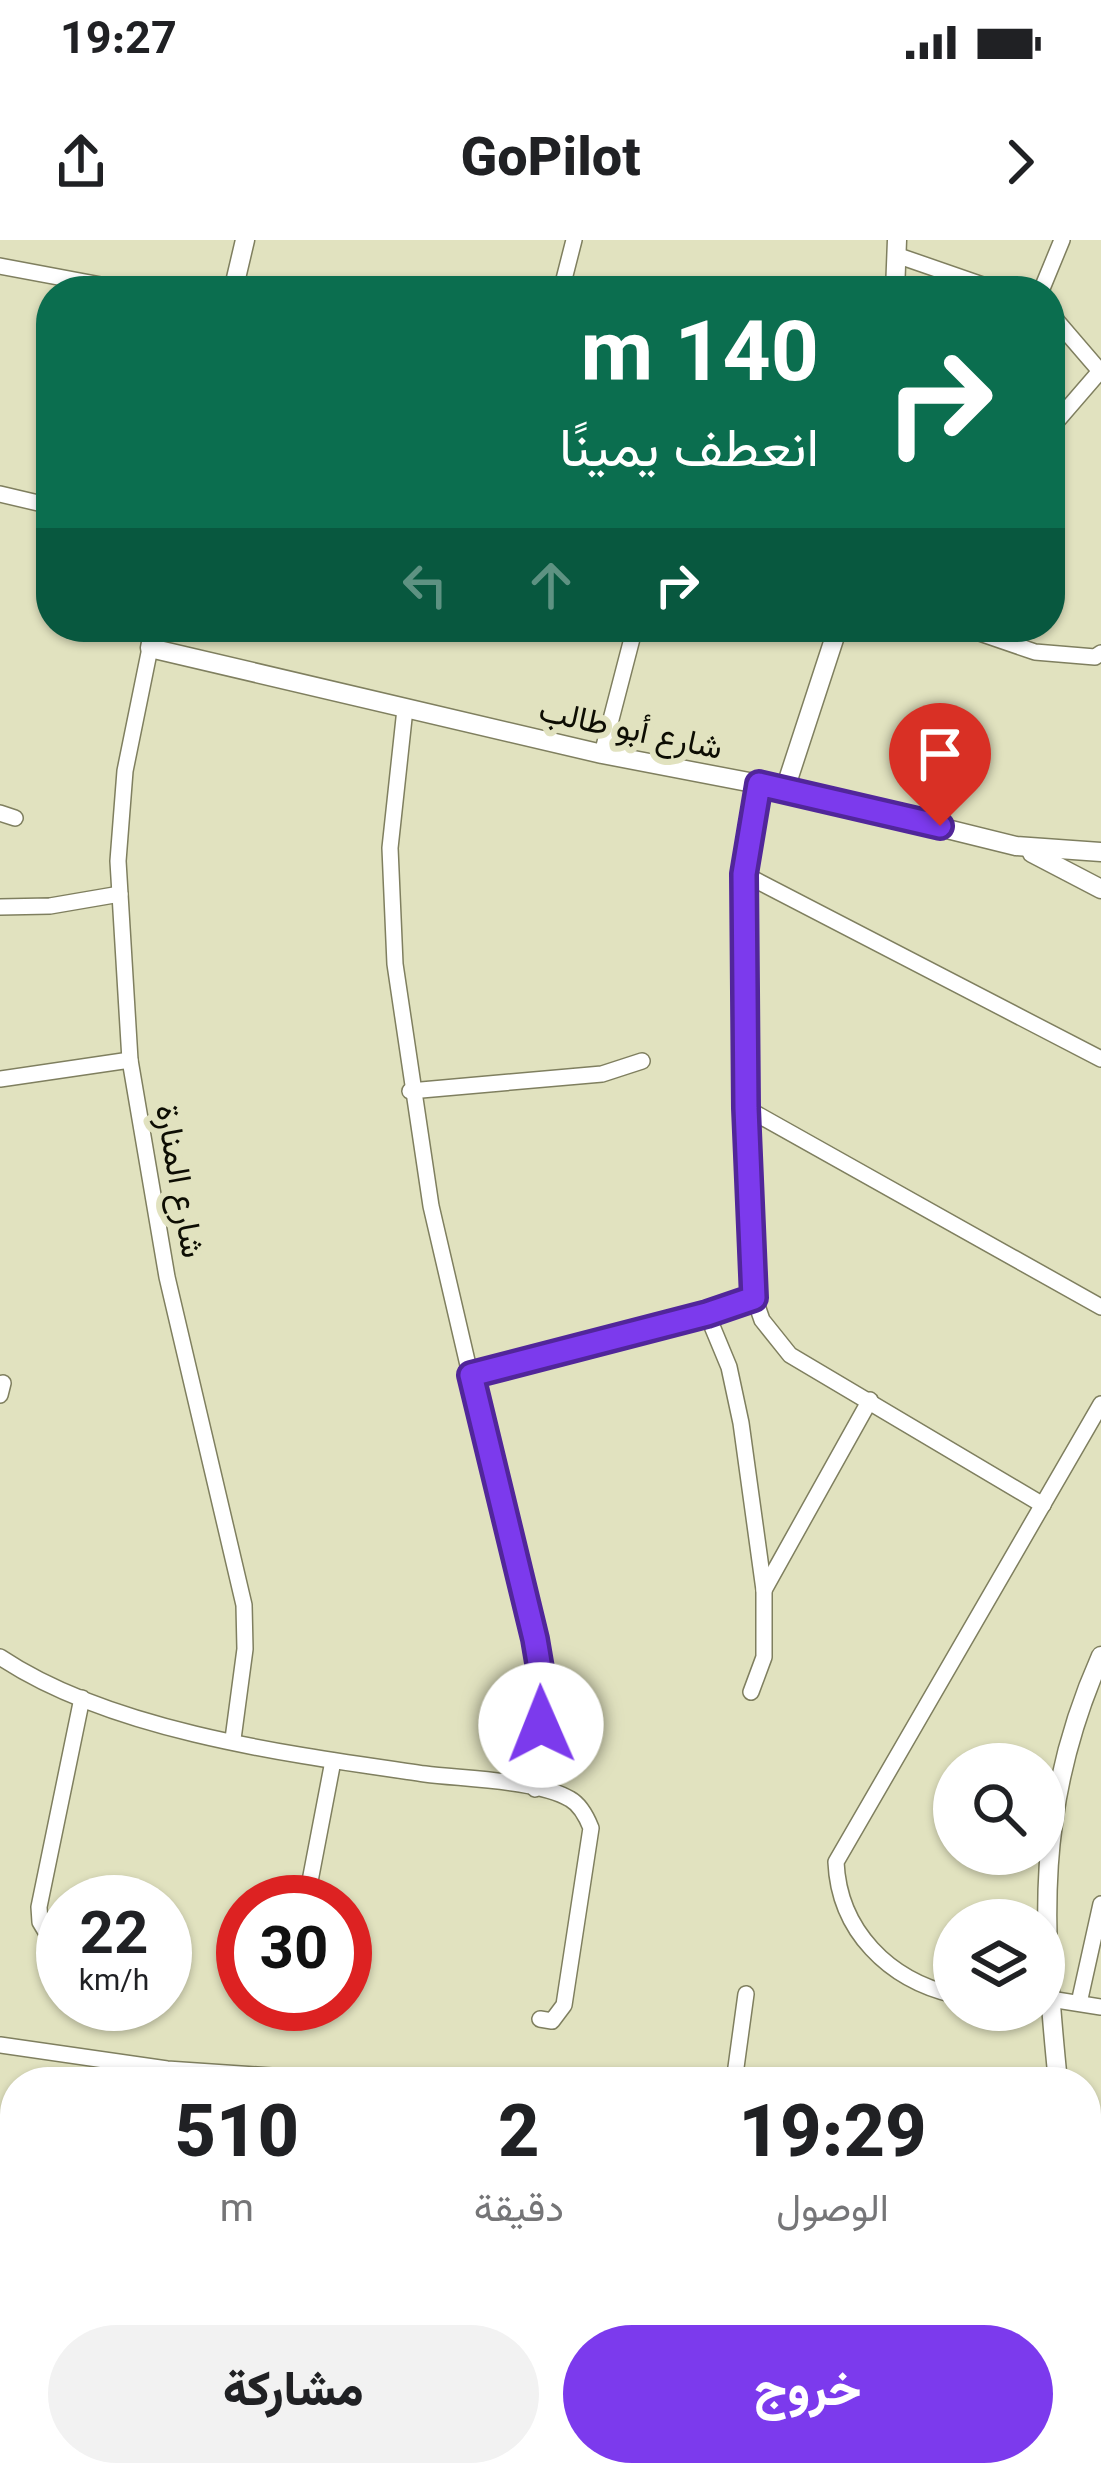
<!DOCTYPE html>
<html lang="ar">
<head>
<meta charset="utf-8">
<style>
	:root { --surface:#fff; --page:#f2f2f2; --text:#202124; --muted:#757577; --accent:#7c3aed }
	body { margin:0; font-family:Georgia,Vazirmatn,serif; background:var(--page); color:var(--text); direction:rtl; height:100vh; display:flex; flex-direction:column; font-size:45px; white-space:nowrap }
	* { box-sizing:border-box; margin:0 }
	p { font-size:39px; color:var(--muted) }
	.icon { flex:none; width:66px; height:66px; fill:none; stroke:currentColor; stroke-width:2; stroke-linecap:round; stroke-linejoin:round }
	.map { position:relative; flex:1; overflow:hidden; direction:ltr }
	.side { position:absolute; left:0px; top:1827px; width:1101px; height:420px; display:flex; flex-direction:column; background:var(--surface); border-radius:48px 48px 0 0; box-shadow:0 3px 9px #0004; direction:rtl }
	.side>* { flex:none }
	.top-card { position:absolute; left:36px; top:36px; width:1029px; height:366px; border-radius:48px; box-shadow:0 3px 9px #0004; direction:rtl; background:#0b6e4f; color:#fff; overflow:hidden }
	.buttons { position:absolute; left:933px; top:1503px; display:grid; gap:24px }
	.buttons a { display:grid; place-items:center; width:132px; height:132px; border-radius:50%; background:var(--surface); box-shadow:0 3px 9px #0004; font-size:60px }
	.speed { position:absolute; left:36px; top:1635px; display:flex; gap:24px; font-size:60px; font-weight:700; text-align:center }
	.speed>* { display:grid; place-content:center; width:156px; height:156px; border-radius:50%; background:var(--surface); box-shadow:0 3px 9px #0004; line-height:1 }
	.speed small { font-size:30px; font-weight:400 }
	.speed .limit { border:18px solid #d22; background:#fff; color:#111 }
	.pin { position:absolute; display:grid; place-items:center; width:102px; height:102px; color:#fff; margin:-123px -51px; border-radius:50% 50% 50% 0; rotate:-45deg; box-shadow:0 0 12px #0007 }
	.pin .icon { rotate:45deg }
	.me { position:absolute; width:132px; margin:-66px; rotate:359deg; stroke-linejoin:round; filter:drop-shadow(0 0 9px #0008) }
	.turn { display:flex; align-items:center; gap:42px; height:252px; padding:0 48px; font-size:54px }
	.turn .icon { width:156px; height:156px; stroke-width:2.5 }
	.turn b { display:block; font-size:84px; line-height:102px }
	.lanes { display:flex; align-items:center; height:114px; padding:0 48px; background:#0003; justify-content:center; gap:60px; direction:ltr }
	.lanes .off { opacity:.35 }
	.eta { display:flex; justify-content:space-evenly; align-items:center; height:204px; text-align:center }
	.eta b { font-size:72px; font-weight:800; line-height:84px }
	.action { display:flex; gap:24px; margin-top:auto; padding:24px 48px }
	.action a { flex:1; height:138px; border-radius:72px; background:var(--accent); color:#fff; font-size:48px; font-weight:800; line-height:138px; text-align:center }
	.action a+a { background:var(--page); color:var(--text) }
	.status { display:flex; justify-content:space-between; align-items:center; height:84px; padding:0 60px; background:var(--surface); direction:ltr }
	.status svg { height:33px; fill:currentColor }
	header { display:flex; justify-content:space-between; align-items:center; height:156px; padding:0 48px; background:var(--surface); font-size:54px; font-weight:800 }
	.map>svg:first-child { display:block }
</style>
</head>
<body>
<div class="status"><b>19:27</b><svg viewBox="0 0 49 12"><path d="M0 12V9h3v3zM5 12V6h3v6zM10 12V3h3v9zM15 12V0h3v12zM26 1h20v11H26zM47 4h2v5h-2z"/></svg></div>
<header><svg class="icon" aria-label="forward" viewBox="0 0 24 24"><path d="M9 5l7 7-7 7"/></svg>GoPilot<svg class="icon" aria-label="share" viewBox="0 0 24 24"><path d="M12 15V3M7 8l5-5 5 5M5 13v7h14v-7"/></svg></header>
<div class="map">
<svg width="1101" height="2247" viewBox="0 0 1101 2247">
	<rect width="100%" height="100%" fill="#e1e2bf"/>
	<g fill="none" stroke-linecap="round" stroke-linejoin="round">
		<defs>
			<g id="minor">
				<path d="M 896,15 L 1000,51"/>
				<path d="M 0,26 L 133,51"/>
				<path d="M 561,51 L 574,0"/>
				<path d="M 1041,51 L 1062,0"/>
				<path d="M 1050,73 L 1100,131"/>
				<path d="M 1050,189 L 1101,130"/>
				<path d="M 0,254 L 51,266"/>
				<path d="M 962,387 L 1035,412 L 1095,417 L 1101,413"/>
				<path d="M 150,408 L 125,531 L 118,621 L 130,820 L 167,1037 L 244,1365 L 245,1409 L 233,1499"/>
				<path d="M 405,469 L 390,608 L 395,724 L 431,966 L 544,1452 L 535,1549"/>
				<path d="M 602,514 L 635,387"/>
				<path d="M 759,544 L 744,634 L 746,868 L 754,1057 L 762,1080 L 790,1115 L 1043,1265"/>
				<path d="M 0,573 L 15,578"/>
				<path d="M 744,634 L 1101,819"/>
				<path d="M 0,667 L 50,666 L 120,654"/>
				<path d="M 0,839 L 130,820"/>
				<path d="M 410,851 L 602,834 L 642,821"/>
				<path d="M 746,868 L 1101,1067"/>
				<path d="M 707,1074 L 729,1127 L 741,1183 L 764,1350 L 764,1417 L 751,1452"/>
				<path d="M 471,1135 L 707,1074 L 754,1057"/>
				<path d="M 0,1155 L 3,1143"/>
				<path d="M 764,1350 L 870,1160"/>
				<path d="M 0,1417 C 112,1492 293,1515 425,1534 C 463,1539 538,1540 570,1559 C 581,1565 587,1578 591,1588 L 564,1765 L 552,1781 L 540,1779"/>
				<path d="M 306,1662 L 333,1521"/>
				<path d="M 52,1702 L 40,1682 L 39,1667 L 82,1458"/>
				<path d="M 954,1755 C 889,1740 839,1691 836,1622 L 1101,1164"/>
				<path d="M 1044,1758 L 1101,1767"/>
				<path d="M 1079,1763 L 1101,1664"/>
				<path d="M 0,1805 L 167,1829 L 359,1842"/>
				<path d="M 734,1842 L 746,1754"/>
				<path d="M 1086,1982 L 1101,2004"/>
				<path d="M 0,1988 L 15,1990"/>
				<path d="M 0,2132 L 15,2132"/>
			</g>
			<g id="tertiary">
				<path d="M 233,51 L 245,0"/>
				<path d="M 895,51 L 897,0"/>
				<path d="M 154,387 L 150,408 L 602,514 L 785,549 L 1016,606 L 1101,612"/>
				<path d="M 785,549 L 838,387"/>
				<path d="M 1032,613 L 1101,649"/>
				<path d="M 1058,1842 C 1042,1684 1035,1564 1101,1416"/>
				<path d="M 1038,2247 L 1040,2232"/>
			</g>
		</defs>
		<use href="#minor" stroke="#7f7f5f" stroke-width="18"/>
		<use href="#tertiary" stroke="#7f7f5f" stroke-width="21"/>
		<use href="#minor" stroke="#fff" stroke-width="15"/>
		<use href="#tertiary" stroke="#fff" stroke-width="18"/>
	</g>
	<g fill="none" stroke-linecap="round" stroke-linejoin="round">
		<defs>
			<path id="route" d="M 541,1485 L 544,1452 L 535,1399 L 471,1135 L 707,1074 L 754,1058 L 746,868 L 744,634 L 759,544 L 940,586"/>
		</defs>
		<use href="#route" stroke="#51269a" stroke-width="30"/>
		<use href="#route" stroke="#7c3aed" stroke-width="21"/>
	</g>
	<g text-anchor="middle" stroke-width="12" stroke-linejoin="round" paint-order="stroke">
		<g font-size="33" fill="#0d0d03" stroke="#e1e2bf">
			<text transform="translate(631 488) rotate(12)" y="12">شارع أبو طالب</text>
			<text transform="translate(181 941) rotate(80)" y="12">شارع المنارة</text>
		</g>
	</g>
</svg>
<div class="buttons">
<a><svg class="icon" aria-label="search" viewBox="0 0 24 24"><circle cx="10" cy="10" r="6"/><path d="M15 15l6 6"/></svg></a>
<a><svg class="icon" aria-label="layers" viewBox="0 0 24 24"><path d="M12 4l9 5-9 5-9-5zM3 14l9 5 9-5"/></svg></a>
</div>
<div class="speed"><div>22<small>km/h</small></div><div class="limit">30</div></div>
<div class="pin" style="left:940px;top:586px;background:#d93025"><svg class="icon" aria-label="arrive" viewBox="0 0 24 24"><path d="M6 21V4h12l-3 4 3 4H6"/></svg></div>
<svg class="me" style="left:541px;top:1485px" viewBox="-20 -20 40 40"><circle r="19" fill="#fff"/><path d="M0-13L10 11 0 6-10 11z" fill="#7c3aed"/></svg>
<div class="top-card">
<div class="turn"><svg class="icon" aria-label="right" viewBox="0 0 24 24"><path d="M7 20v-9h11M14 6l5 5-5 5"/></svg><div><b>140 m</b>انعطف يمينًا</div></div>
<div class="lanes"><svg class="icon off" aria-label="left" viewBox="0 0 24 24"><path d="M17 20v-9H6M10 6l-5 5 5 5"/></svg><svg class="icon off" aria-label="ahead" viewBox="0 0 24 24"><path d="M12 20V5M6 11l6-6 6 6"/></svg><svg class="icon" aria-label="right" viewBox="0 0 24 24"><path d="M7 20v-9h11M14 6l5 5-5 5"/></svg></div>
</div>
<section class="side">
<div class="eta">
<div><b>19:29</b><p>الوصول</p></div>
<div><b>2</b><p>دقيقة</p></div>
<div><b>510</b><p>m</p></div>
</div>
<div class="action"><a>خروج</a><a>مشاركة</a></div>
</section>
</div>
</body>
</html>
